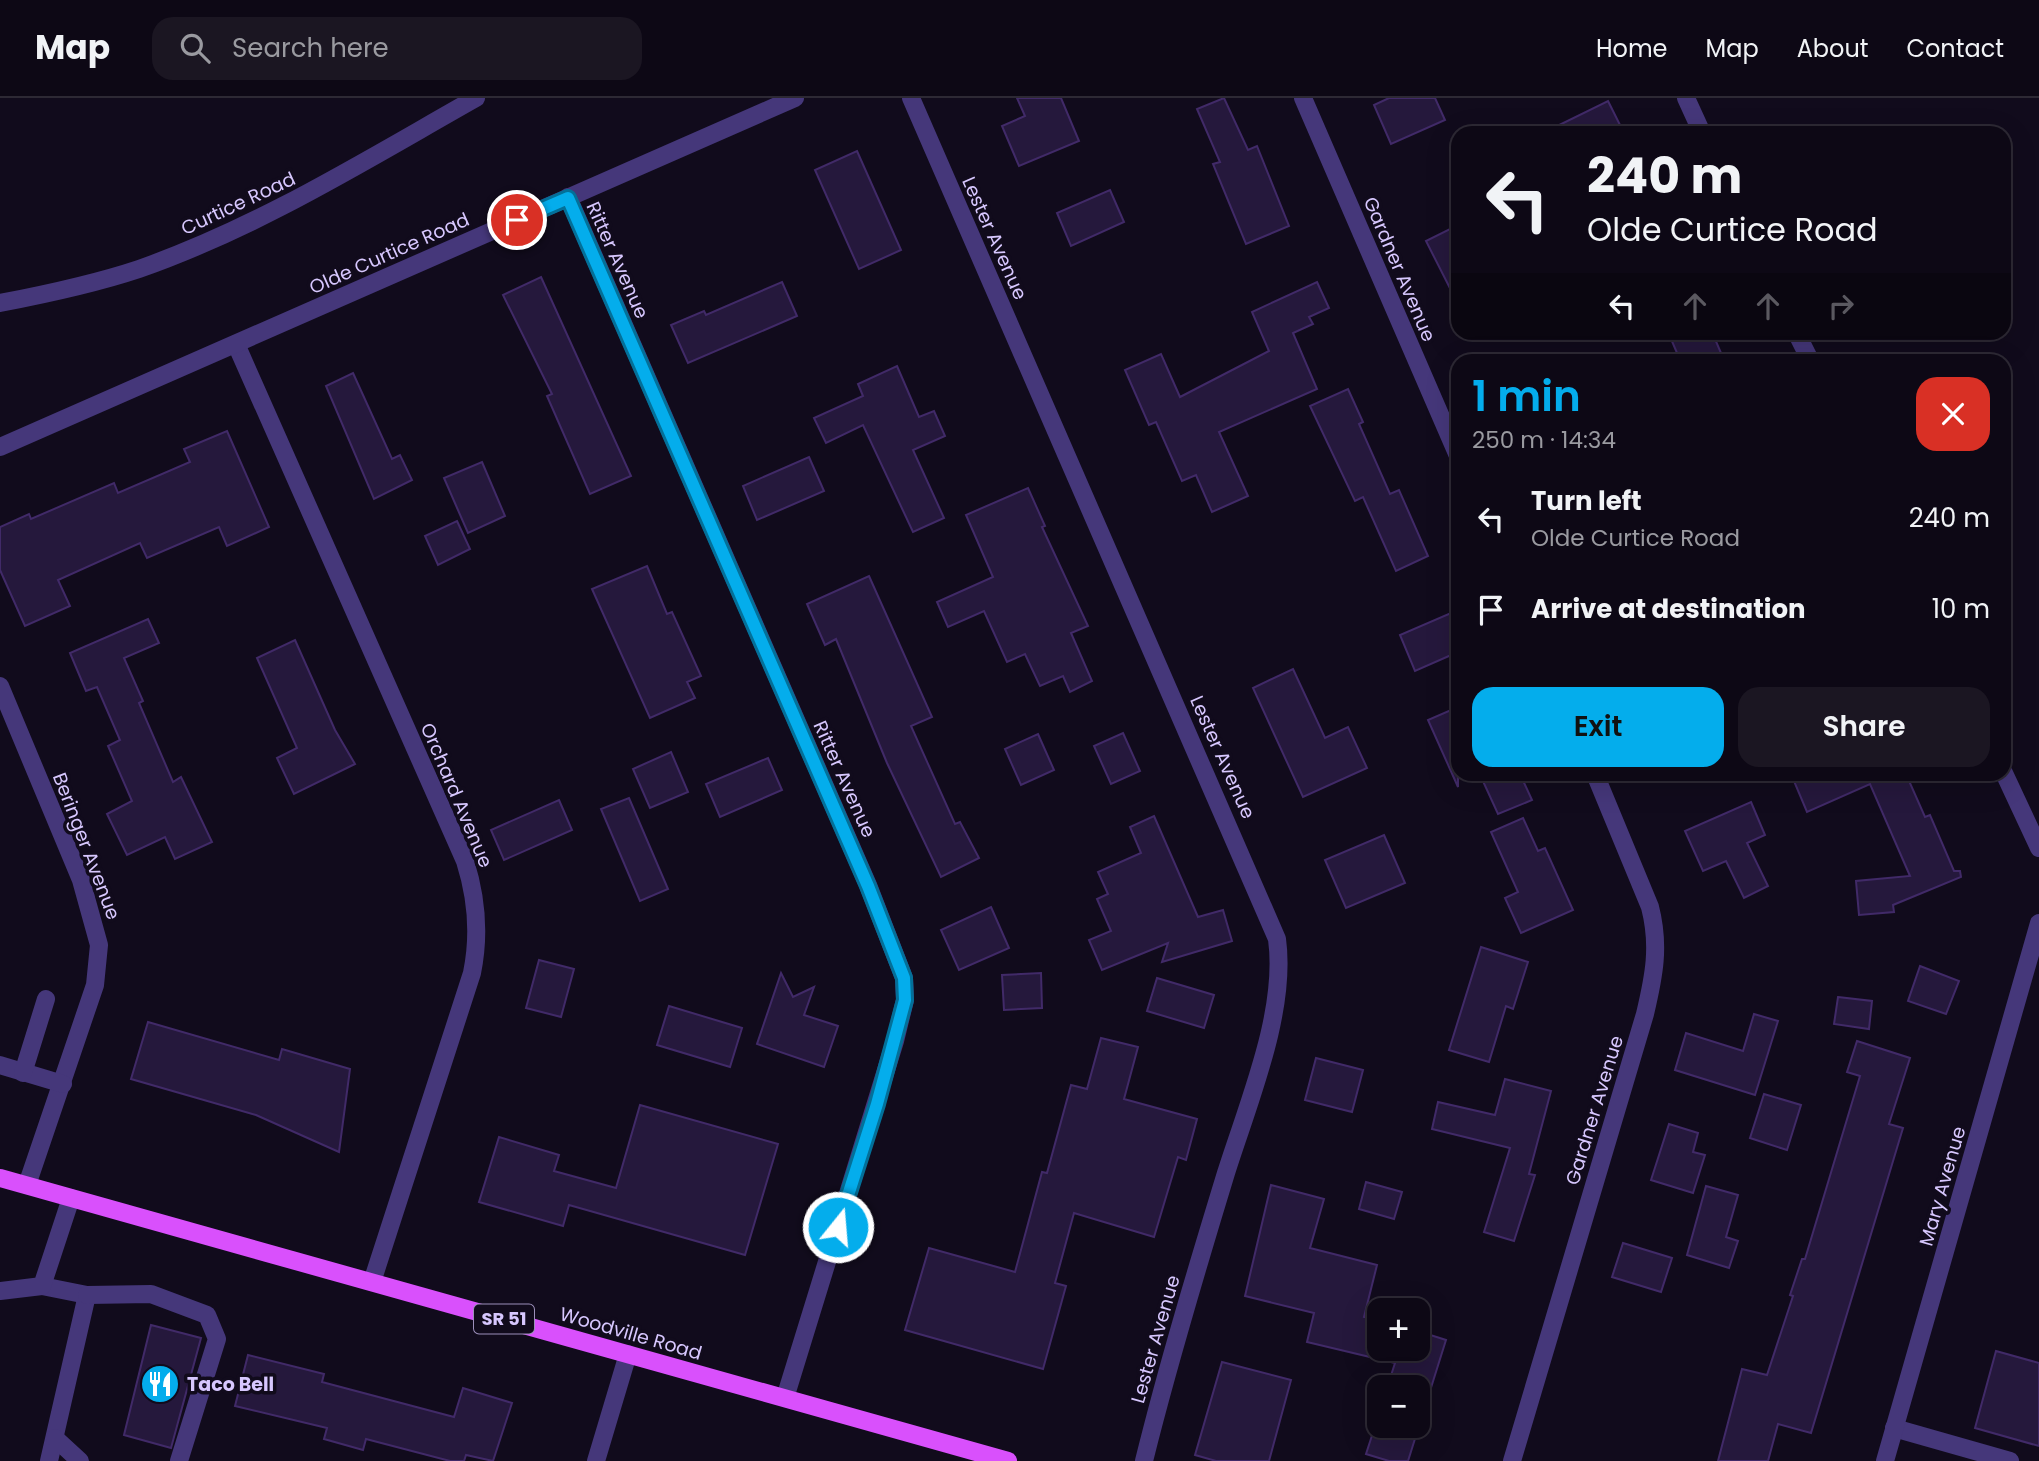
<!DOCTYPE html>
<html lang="en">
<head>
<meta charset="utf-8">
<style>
	:root { --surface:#0d0815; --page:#1b1622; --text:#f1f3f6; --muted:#9a9aa0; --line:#2d2934; --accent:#04adec }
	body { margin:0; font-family:Poppins,sans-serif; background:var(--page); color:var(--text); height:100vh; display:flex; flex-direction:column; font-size:26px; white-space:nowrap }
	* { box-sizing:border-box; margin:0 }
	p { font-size:23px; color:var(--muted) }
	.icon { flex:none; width:38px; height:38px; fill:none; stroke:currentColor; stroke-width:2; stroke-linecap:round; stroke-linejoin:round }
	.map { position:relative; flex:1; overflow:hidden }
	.sheet { position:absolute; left:1451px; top:256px; width:560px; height:427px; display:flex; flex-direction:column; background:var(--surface); border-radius:21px; box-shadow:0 7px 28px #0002,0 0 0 2px var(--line) }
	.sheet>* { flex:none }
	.guide { position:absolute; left:1451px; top:28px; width:560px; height:214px; border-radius:21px; box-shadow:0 7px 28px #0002,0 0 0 2px var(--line); background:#0d0815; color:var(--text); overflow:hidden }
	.controls { position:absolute; left:1367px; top:1200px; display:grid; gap:14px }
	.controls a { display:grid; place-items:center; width:63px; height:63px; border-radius:14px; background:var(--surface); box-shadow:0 7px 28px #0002,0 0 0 2px var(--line); font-size:35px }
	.pin { position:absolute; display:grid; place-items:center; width:60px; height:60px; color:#fff; margin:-30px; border:4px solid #fff; border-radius:50%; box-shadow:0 2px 7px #0007 }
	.me { position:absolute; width:77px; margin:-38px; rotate:17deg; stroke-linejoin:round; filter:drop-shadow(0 0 5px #0008) }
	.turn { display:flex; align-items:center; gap:24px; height:147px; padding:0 21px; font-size:32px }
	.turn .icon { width:91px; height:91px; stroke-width:2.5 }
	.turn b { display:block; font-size:49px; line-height:60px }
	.lanes { display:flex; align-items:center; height:66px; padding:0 21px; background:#0003; justify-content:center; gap:35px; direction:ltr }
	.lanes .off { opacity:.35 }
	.round { display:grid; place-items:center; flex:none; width:74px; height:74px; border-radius:21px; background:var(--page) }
	.head { display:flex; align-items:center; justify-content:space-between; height:119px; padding:0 21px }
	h1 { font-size:42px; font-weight:600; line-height:52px; color:var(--accent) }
	.button { display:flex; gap:14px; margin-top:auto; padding:14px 21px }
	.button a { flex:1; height:80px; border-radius:21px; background:var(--accent); color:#111; font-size:28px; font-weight:600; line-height:80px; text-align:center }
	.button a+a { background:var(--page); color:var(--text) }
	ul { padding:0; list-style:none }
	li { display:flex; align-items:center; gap:21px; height:91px; padding:0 21px }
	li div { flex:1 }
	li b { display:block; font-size:26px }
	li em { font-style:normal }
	header { display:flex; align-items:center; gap:42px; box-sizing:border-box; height:98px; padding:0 35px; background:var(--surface); border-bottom:2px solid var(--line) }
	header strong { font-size:33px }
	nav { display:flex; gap:38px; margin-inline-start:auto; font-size:24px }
	.search { width:490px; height:63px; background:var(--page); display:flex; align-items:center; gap:18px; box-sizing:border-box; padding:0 24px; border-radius:21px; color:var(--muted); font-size:26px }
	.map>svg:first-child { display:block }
</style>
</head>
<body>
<header>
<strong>Map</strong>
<div class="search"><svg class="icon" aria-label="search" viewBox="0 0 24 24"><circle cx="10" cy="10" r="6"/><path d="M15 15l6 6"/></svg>Search here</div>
<nav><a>Home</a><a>Map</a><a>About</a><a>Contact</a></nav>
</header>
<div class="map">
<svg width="2039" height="1363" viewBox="0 0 2039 1363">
	<rect width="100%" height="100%" fill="#110b1c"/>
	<g fill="#25183c" stroke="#412a68" stroke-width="2">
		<path d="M 1017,0 L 1061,0 L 1079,43 L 1019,68 L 1002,28 L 1025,18 Z"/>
		<path d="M 1224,0 L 1248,52 L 1257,48 L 1289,128 L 1246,146 L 1213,66 L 1220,64 L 1197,11 Z"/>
		<path d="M 1389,0 L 1435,0 L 1445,22 L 1391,46 L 1374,7 Z"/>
		<path d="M 1608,3 L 1624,35 L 1543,35 Z"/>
		<path d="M 857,53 L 901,152 L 859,171 L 815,72 Z"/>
		<path d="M 1110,92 L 1124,124 L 1071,148 L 1057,115 Z"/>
		<path d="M 1458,127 L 1458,206 L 1426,143 Z"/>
		<path d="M 541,179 L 631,378 L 590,396 L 547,298 L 552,296 L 503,197 Z"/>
		<path d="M 782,184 L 797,218 L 688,265 L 671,227 L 704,213 L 706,217 Z"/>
		<path d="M 1317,184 L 1329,210 L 1309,219 L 1313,226 L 1293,235 L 1317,291 L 1219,334 L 1248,398 L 1212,414 L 1196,377 L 1182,383 L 1156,324 L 1149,327 L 1125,272 L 1161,256 L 1180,299 L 1269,253 L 1252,214 Z"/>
		<path d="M 1668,234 L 1712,234 L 1724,262 L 1680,262 Z"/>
		<path d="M 897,268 L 919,319 L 934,313 L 945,338 L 913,352 L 944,420 L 913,434 L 863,327 L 826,345 L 814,320 L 863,298 L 858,286 Z"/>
		<path d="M 353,275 L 392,361 L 400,357 L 412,382 L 374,401 L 326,288 Z"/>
		<path d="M 1348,291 L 1363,324 L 1359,326 L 1390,396 L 1399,392 L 1428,458 L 1396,473 L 1363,399 L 1355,403 L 1310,308 Z"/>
		<path d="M 227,333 L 269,429 L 227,448 L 219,429 L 147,460 L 140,445 L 58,482 L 70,508 L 25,528 L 0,472 L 0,429 L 29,416 L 31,421 L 114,385 L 118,395 L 190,364 L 184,351 Z"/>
		<path d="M 809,359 L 824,393 L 757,422 L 743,388 Z"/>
		<path d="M 482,364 L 505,418 L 468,435 L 444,380 Z"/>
		<path d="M 1028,390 L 1045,428 L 1042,429 L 1088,528 L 1071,535 L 1092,583 L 1070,594 L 1063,578 L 1040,588 L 1025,556 L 1007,564 L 984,513 L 948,529 L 937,504 L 993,479 L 966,417 Z"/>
		<path d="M 457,423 L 470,451 L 438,467 L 425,438 Z"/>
		<path d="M 647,468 L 667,516 L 672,514 L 701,578 L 687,584 L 695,600 L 650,620 L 592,491 Z"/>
		<path d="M 869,478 L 932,619 L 911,628 L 955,726 L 960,724 L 979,760 L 941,779 L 887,665 L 836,541 L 825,547 L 807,506 Z"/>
		<path d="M 1458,512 L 1458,554 L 1415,573 L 1400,537 Z"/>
		<path d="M 148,521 L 159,545 L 124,560 L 143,603 L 139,605 L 173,684 L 181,679 L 212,744 L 175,761 L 165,739 L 127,757 L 107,716 L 132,703 L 108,648 L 120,642 L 97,589 L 86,593 L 70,555 Z"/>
		<path d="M 295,542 L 335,632 L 355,666 L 294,696 L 277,660 L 297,650 L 257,560 Z"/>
		<path d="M 1293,571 L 1325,640 L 1348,629 L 1367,670 L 1303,699 L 1253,590 Z"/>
		<path d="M 1458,609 L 1458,689 L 1428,622 Z"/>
		<path d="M 1123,635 L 1140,673 L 1111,686 L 1094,648 Z"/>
		<path d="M 1038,636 L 1054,672 L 1021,687 L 1005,651 Z"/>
		<path d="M 671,654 L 688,694 L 650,710 L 633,671 Z"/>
		<path d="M 768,660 L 782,692 L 720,719 L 706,686 Z"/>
		<path d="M 1496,676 L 1520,676 L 1532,702 L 1498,716 L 1482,681 Z"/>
		<path d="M 1791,676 L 1906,676 L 1925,719 L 1930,717 L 1954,773 L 1960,773 L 1961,779 L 1893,807 L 1894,814 L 1859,817 L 1856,783 L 1910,778 L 1870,686 L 1807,714 Z"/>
		<path d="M 629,700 L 668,791 L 640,803 L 601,711 Z"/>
		<path d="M 559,702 L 572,732 L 504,762 L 491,732 Z"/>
		<path d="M 1751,704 L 1765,737 L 1747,745 L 1768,788 L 1744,800 L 1726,763 L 1703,773 L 1685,733 Z"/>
		<path d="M 1154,718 L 1198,819 L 1223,812 L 1232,843 L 1162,864 L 1168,845 L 1102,872 L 1089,842 L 1111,833 L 1097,801 L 1108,796 L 1098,774 L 1141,755 L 1130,729 Z"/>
		<path d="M 1523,720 L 1538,753 L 1545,750 L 1573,812 L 1521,835 L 1505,800 L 1518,794 L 1491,734 Z"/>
		<path d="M 1384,737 L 1405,785 L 1346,810 L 1325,762 Z"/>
		<path d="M 991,809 L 1009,850 L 959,872 L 941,832 Z"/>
		<path d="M 1481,849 L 1528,864 L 1513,911 L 1506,908 L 1489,964 L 1449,952 Z"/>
		<path d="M 539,862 L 574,871 L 561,919 L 526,910 Z"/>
		<path d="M 1920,868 L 1959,883 L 1946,916 L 1908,903 Z"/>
		<path d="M 781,875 L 793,899 L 814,889 L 804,917 L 838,928 L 824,969 L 757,946 Z"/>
		<path d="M 1041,875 L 1042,910 L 1004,912 L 1002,877 Z"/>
		<path d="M 1157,880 L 1214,897 L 1204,930 L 1147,913 Z"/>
		<path d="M 1838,899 L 1872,903 L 1869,931 L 1834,926 Z"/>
		<path d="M 669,908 L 742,930 L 730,969 L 657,947 Z"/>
		<path d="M 1754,916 L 1778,923 L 1755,997 L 1675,972 L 1686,935 L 1743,953 Z"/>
		<path d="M 148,924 L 279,962 L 282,951 L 350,971 L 339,1054 L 256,1017 L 131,981 Z"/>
		<path d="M 1101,940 L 1138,949 L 1124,1001 L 1197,1021 L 1186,1062 L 1178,1059 L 1154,1139 L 1074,1115 L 1055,1185 L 1066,1188 L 1043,1271 L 905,1232 L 929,1150 L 1015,1174 L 1042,1074 L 1047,1075 L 1071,987 L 1087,991 Z"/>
		<path d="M 1857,943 L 1910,960 L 1889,1026 L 1903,1030 L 1811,1335 L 1778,1326 L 1768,1363 L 1718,1363 L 1742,1271 L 1767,1277 L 1793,1198 L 1790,1197 L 1802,1161 L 1805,1161 L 1860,978 L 1847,974 Z"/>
		<path d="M 1316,960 L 1363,972 L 1352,1014 L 1305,1002 Z"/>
		<path d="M 1505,981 L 1551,993 L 1529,1076 L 1535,1077 L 1514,1143 L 1484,1134 L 1510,1050 L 1432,1031 L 1438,1004 L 1495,1017 Z"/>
		<path d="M 1764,996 L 1801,1007 L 1787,1052 L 1750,1040 Z"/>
		<path d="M 640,1007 L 778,1046 L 745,1157 L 569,1107 L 563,1128 L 479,1104 L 499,1039 L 559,1057 L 554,1073 L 616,1090 Z"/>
		<path d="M 1669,1026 L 1698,1035 L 1693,1054 L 1705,1057 L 1693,1095 L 1651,1082 Z"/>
		<path d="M 1366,1084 L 1402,1094 L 1394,1121 L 1359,1111 Z"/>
		<path d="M 1271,1087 L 1324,1101 L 1310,1150 L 1377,1167 L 1364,1219 L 1379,1221 L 1379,1251 L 1418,1251 L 1418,1233 L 1446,1242 L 1408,1363 L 1389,1363 L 1366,1356 L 1379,1316 L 1379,1328 L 1418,1328 L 1418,1290 L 1387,1290 L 1395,1265 L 1307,1244 L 1314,1215 L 1245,1198 Z"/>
		<path d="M 1706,1088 L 1738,1097 L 1726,1139 L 1738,1143 L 1729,1170 L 1687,1157 Z"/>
		<path d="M 1623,1145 L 1672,1160 L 1661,1194 L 1612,1179 Z"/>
		<path d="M 151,1227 L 201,1240 L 171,1350 L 124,1337 Z"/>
		<path d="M 1996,1253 L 2039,1265 L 2039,1348 L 1975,1330 Z"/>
		<path d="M 248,1257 L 324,1276 L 322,1284 L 454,1319 L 463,1290 L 512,1305 L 493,1363 L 466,1357 L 464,1363 L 450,1363 L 366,1341 L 363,1352 L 324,1341 L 327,1330 L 235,1308 Z"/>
		<path d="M 1222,1264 L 1291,1282 L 1269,1363 L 1216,1363 L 1195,1357 Z"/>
	</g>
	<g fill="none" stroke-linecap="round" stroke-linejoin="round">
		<g stroke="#45377a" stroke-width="18">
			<path d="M 911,0 L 1277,841 C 1287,914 1248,1005 1226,1075 C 1197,1170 1168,1266 1144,1363"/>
			<path d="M 1303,0 L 1458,358"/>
			<path d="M 1686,0 L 1702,35"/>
			<path d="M 568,99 L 868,787 L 904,880 L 905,902 L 895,943 L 785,1300"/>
			<path d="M 0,205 C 47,196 94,186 139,171 C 259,129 366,62 476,0"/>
			<path d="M 1796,234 L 1810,262"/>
			<path d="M 236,246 L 465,763 C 477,801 480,836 472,875 L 372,1184"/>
			<path d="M 0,349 L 795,0"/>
			<path d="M 0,588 L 81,782 L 99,847 L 95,887 L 27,1087"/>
			<path d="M 2004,675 L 2039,750"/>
			<path d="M 0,967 L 63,986"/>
			<path d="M 23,975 L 46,901"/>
			<path d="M 42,1188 L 87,1197 L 49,1363"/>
			<path d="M 0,1193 L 42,1188 L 71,1100"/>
			<path d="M 87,1197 L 151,1196 L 207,1217 L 217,1241 L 179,1363"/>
			<path d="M 1894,1330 L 2010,1363"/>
			<path d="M 55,1340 L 80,1363"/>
			<path d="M 596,1363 L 628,1256"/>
			<path d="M 1512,1363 L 1645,916 C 1654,878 1660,848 1650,809 L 1595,676"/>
			<path d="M 1885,1363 L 2039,825"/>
		</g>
		<path stroke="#d950fc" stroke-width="18" d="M 0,1080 L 1008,1363"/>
	</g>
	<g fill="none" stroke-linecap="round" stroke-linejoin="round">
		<defs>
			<path id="route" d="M 517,122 L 568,100 L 868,788 L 904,880 L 905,902 L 877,1006 L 838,1129"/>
		</defs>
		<use href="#route" stroke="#037099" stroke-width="18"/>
		<use href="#route" stroke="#04adec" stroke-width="12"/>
	</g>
	<defs>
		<symbol id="restaurant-disc" viewBox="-11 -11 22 22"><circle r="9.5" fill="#04adec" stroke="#110b1c"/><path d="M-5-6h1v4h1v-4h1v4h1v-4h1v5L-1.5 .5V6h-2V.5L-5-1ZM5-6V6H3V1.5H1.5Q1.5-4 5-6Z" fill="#fff"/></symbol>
	</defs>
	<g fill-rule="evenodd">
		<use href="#restaurant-disc" x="138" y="1264" width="44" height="44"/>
	</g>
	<g text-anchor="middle" stroke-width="7" stroke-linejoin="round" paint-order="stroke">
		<rect fill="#110b1c" stroke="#9c8fba" stroke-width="2" x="474" y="1206.5" width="60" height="29" rx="5"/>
		<g font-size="18" font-weight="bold" fill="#d7c7fe">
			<text x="504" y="1227">SR 51</text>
		</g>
		<g font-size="19" fill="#d7c7fe" stroke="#110b1c">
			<text transform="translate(238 105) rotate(-25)" y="7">Curtice Road</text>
			<text transform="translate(995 140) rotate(66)" y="7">Lester Avenue</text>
			<text transform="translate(389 155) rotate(-24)" y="7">Olde Curtice Road</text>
			<text transform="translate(618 162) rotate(66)" y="7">Ritter Avenue</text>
			<text transform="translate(1400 171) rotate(67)" y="7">Gardner Avenue</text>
			<text transform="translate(1223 659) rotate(66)" y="7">Lester Avenue</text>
			<text transform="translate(845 681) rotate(66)" y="7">Ritter Avenue</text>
			<text transform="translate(457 697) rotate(67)" y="7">Orchard Avenue</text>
			<text transform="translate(87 748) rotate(69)" y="7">Beringer Avenue</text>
			<text transform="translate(1594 1012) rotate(-73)" y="7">Gardner Avenue</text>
			<text transform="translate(1942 1088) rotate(-74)" y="7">Mary Avenue</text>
			<text transform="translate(631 1235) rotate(16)" y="7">Woodville Road</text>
			<text transform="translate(1155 1241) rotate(-74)" y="7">Lester Avenue</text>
		</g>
		<g font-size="19" font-weight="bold" fill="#d7c7fe" stroke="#110b1c" text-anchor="start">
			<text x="187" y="1293">Taco Bell</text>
		</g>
	</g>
</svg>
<div class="controls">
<a>+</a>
<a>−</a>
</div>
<div class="pin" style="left:517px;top:122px;background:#d93025"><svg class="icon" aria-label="arrive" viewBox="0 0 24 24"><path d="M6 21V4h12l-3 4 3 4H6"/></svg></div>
<svg class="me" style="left:838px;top:1129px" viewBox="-20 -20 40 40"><circle r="17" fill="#04adec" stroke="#fff" stroke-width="3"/><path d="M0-11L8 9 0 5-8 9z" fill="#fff"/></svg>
<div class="guide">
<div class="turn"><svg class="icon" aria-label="left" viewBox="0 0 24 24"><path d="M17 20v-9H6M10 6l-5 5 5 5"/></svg><div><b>240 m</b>Olde Curtice Road</div></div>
<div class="lanes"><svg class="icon" aria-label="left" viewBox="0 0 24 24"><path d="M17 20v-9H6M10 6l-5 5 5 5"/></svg><svg class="icon off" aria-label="ahead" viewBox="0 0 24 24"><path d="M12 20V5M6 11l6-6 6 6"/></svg><svg class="icon off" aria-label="ahead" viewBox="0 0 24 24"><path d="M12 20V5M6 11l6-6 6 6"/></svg><svg class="icon off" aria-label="right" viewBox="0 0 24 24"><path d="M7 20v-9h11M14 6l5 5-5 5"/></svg></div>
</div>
<section class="sheet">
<div class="head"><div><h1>1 min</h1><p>250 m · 14:34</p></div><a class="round" style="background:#d93025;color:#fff"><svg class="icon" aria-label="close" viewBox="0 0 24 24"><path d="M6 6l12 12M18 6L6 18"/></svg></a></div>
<ul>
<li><svg class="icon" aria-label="left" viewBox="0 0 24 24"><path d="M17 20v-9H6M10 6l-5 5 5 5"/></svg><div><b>Turn left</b><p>Olde Curtice Road</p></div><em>240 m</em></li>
<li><svg class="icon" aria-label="arrive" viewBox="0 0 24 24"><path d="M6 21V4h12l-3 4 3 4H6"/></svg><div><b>Arrive at destination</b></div><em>10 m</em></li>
</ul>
<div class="button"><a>Exit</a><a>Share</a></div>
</section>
</div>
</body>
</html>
